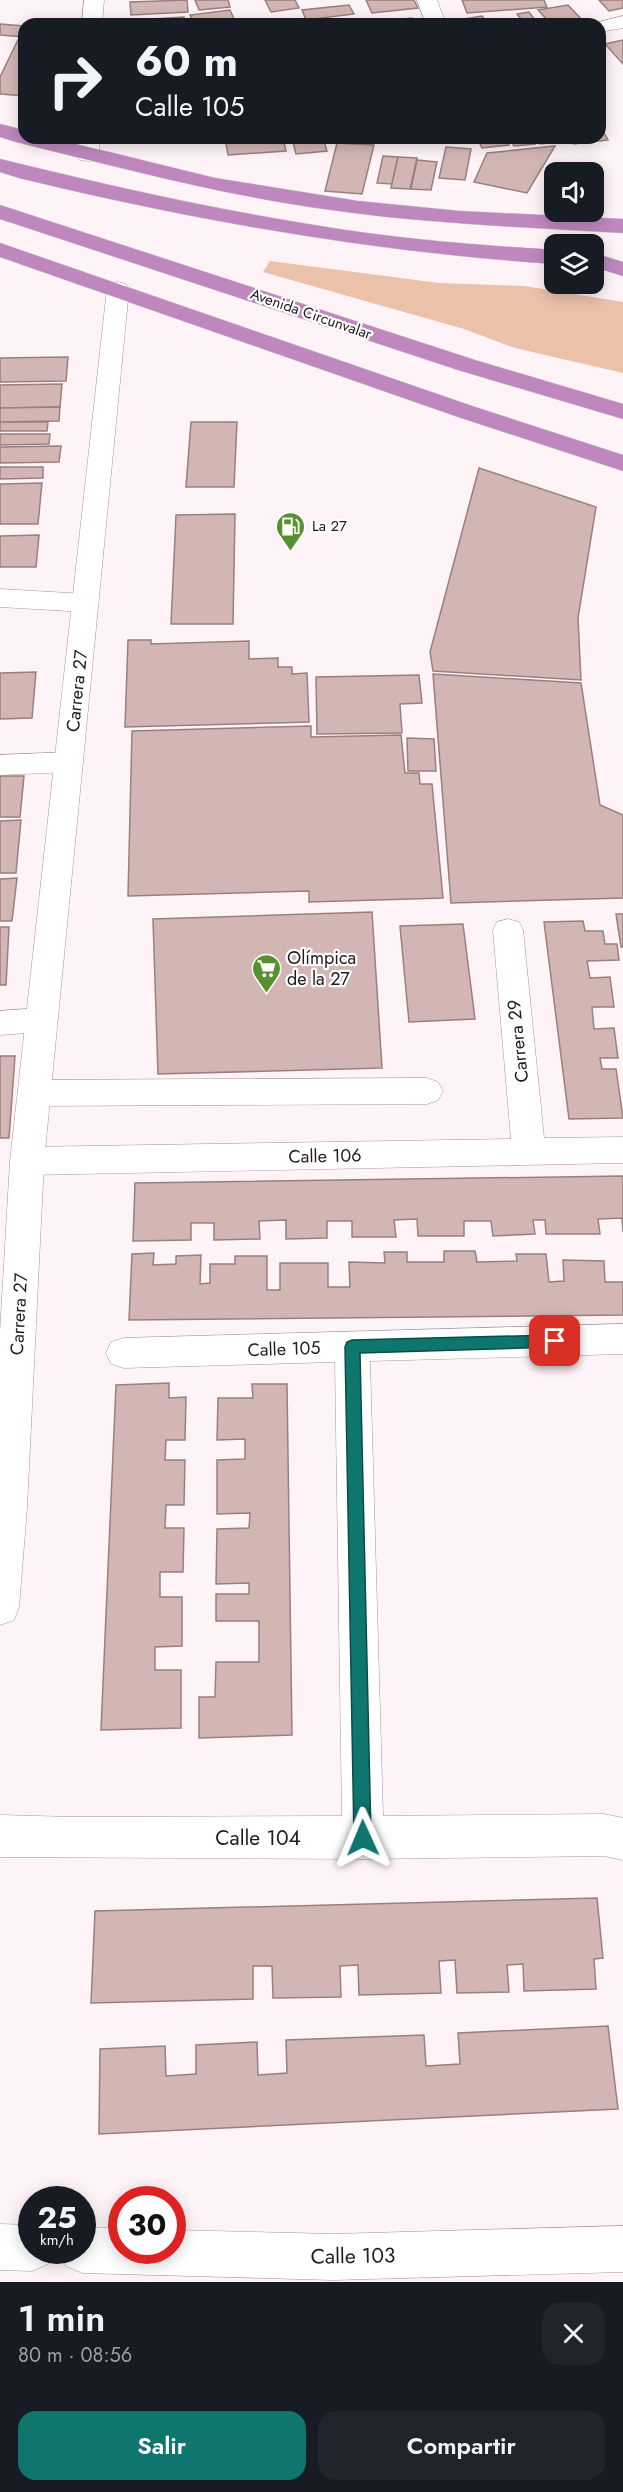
<!DOCTYPE html>
<html lang="es">
<head>
<meta charset="utf-8">
<style>
	:root { --surface:#171b24; --page:#20242c; --text:#f1f3f6; --muted:#9ea1a6; --accent:#0f766e }
	body { margin:0; font-family:Jost,sans-serif; background:var(--page); color:var(--text); height:100vh; display:flex; flex-direction:column; font-size:22px; white-space:nowrap }
	* { box-sizing:border-box; margin:0 }
	p { font-size:20px; color:var(--muted) }
	.icon { flex:none; width:33px; height:33px; fill:none; stroke:currentColor; stroke-width:2; stroke-linecap:round; stroke-linejoin:round }
	.map { position:relative; height:2282px; overflow:hidden }
	.panel { display:flex; flex-direction:column; background:var(--surface); flex:1 }
	.panel>* { flex:none }
	.top-card { position:absolute; left:18px; top:18px; width:588px; height:126px; border-radius:18px; box-shadow:0 3px 15px #0003; background:#171b24; color:var(--text); overflow:hidden }
	.tools { position:absolute; left:544px; top:162px; display:grid; gap:12px }
	.tools a { display:grid; place-items:center; width:60px; height:60px; border-radius:12px; background:var(--surface); box-shadow:0 3px 15px #0003; font-size:30px }
	.speed { position:absolute; left:18px; top:2186px; display:flex; gap:12px; font-size:30px; font-weight:700; text-align:center }
	.speed>* { display:grid; place-content:center; width:78px; height:78px; border-radius:50%; background:var(--surface); box-shadow:0 3px 15px #0003; line-height:1 }
	.speed small { font-size:15px; font-weight:400 }
	.speed .limit { border:9px solid #d22; background:#fff; color:#111 }
	.pin { position:absolute; display:grid; place-items:center; width:51px; height:51px; color:#fff; margin:-26px; border-radius:12px; box-shadow:0 3px 9px #0006 }
	.me { position:absolute; width:66px; margin:-33px; rotate:359deg; stroke-linejoin:round; filter:drop-shadow(0 0 4px #0008) }
	.turn { display:flex; align-items:center; gap:21px; height:126px; padding:0 18px; font-size:27px }
	.turn .icon { width:78px; height:78px; stroke-width:2.5 }
	.turn b { display:block; font-size:42px; line-height:51px }
	.round { display:grid; place-items:center; flex:none; width:63px; height:63px; border-radius:18px; background:var(--page) }
	.summary { display:flex; align-items:center; justify-content:space-between; height:102px; padding:0 18px }
	h1 { font-size:36px; font-weight:600; line-height:45px }
	.action { display:flex; gap:12px; margin-top:auto; padding:12px 18px }
	.action a { flex:1; height:69px; border-radius:18px; background:var(--accent); color:#fff; font-size:24px; font-weight:600; line-height:69px; text-align:center }
	.action a+a { background:var(--page); color:var(--text) }
	.map>svg:first-child { display:block }
</style>
</head>
<body>
<div class="map">
<svg width="623" height="2282" viewBox="0 0 623 2282">
	<rect width="100%" height="100%" fill="#fef3f7"/>
	<path fill="#ebc1aa" d="M 270,261 L 439,283 L 525,286 L 623,302 L 623,373 L 515,348 L 464,329 L 263,272 Z"/>
	<g fill="#d2b6b4" stroke="#9a7f7e" stroke-width="1.5">
		<path d="M 187,0 L 188,12 L 131,15 L 130,2 Z"/>
		<path d="M 195,0 L 228,0 L 230,7 L 199,10 Z"/>
		<path d="M 265,0 L 295,0 L 299,8 L 271,12 Z"/>
		<path d="M 366,0 L 414,0 L 418,8 L 372,13 Z"/>
		<path d="M 462,0 L 544,0 L 547,7 L 467,13 Z"/>
		<path d="M 599,0 L 623,0 L 623,8 L 609,11 Z"/>
		<path d="M 349,5 L 354,14 L 306,20 L 302,10 Z"/>
		<path d="M 568,5 L 586,24 L 551,24 L 538,10 Z"/>
		<path d="M 230,10 L 234,19 L 194,23 L 190,15 Z"/>
		<path d="M 529,12 L 538,24 L 468,24 L 464,19 L 482,16 L 488,24 L 521,19 L 517,14 Z"/>
		<path d="M 184,17 L 186,24 L 120,24 L 120,21 Z"/>
		<path d="M 412,18 L 415,24 L 377,24 L 376,22 Z"/>
		<path d="M 0,24 L 24,26 L 24,37 L 0,35 Z"/>
		<path d="M 18,40 L 24,40 L 24,96 L 0,94 L 0,77 Z"/>
		<path d="M 623,40 L 623,64 L 605,44 Z"/>
		<path d="M 600,126 L 608,140 L 574,144 L 570,138 L 600,138 Z"/>
		<path d="M 225,138 L 283,138 L 286,151 L 228,155 Z"/>
		<path d="M 292,138 L 323,138 L 327,151 L 296,154 Z"/>
		<path d="M 477,138 L 506,138 L 509,145 L 482,148 Z"/>
		<path d="M 510,138 L 532,138 L 535,144 L 514,146 Z"/>
		<path d="M 537,138 L 567,138 L 568,141 L 540,144 Z"/>
		<path d="M 337,143 L 374,145 L 362,194 L 325,191 Z"/>
		<path d="M 555,146 L 527,193 L 474,182 L 487,153 Z"/>
		<path d="M 446,147 L 471,149 L 465,180 L 439,178 Z"/>
		<path d="M 383,156 L 398,157 L 392,184 L 377,183 Z"/>
		<path d="M 398,157 L 417,158 L 410,189 L 391,188 Z"/>
		<path d="M 417,160 L 437,162 L 431,190 L 411,189 Z"/>
		<path d="M 68,357 L 66,381 L 0,382 L 0,358 Z"/>
		<path d="M 62,384 L 60,407 L 0,408 L 0,385 Z"/>
		<path d="M 60,407 L 59,421 L 0,422 L 0,408 Z"/>
		<path d="M 0,422 L 48,422 L 47,431 L 0,431 Z"/>
		<path d="M 191,422 L 237,422 L 234,487 L 186,487 Z"/>
		<path d="M 0,434 L 50,434 L 49,444 L 0,445 Z"/>
		<path d="M 61,446 L 59,462 L 0,463 L 0,447 Z"/>
		<path d="M 0,467 L 43,467 L 43,478 L 0,479 Z"/>
		<path d="M 479,468 L 596,507 L 578,618 L 581,680 L 433,671 L 430,652 Z"/>
		<path d="M 42,483 L 38,524 L 0,524 L 0,484 Z"/>
		<path d="M 235,514 L 233,624 L 171,624 L 176,515 Z"/>
		<path d="M 39,535 L 36,567 L 0,567 L 0,536 Z"/>
		<path d="M 128,640 L 151,640 L 151,644 L 249,641 L 249,659 L 278,658 L 278,667 L 292,667 L 292,674 L 307,673 L 309,722 L 125,727 Z"/>
		<path d="M 36,672 L 32,718 L 0,719 L 0,673 Z"/>
		<path d="M 433,674 L 581,683 L 600,805 L 623,815 L 623,898 L 451,903 Z"/>
		<path d="M 419,675 L 422,703 L 400,704 L 402,733 L 317,734 L 316,677 Z"/>
		<path d="M 311,726 L 311,737 L 401,735 L 405,773 L 419,773 L 420,784 L 432,784 L 443,898 L 309,902 L 309,891 L 128,896 L 132,731 Z"/>
		<path d="M 407,738 L 434,739 L 436,771 L 408,771 Z"/>
		<path d="M 0,776 L 24,776 L 20,817 L 0,817 Z"/>
		<path d="M 21,820 L 16,873 L 0,873 L 0,821 Z"/>
		<path d="M 17,878 L 12,921 L 0,921 L 0,879 Z"/>
		<path d="M 372,912 L 382,1068 L 158,1074 L 153,919 Z"/>
		<path d="M 616,914 L 623,914 L 623,947 L 621,947 Z"/>
		<path d="M 583,921 L 585,931 L 603,931 L 605,944 L 617,944 L 619,960 L 587,961 L 590,978 L 610,977 L 614,1007 L 592,1007 L 594,1029 L 614,1028 L 618,1058 L 600,1058 L 602,1069 L 616,1069 L 623,1118 L 569,1119 L 544,922 Z"/>
		<path d="M 463,924 L 475,1019 L 409,1022 L 400,926 Z"/>
		<path d="M 0,927 L 9,927 L 6,985 L 0,985 Z"/>
		<path d="M 0,1056 L 15,1056 L 9,1138 L 0,1138 Z"/>
		<path d="M 623,1176 L 623,1232 L 622,1218 L 598,1219 L 600,1234 L 546,1234 L 545,1220 L 533,1220 L 535,1234 L 493,1236 L 491,1221 L 464,1221 L 464,1236 L 418,1236 L 417,1219 L 394,1220 L 396,1237 L 352,1237 L 352,1221 L 327,1221 L 327,1238 L 286,1239 L 286,1220 L 259,1221 L 260,1239 L 214,1240 L 214,1223 L 191,1223 L 191,1240 L 133,1241 L 135,1183 Z"/>
		<path d="M 444,1251 L 475,1251 L 477,1262 L 517,1261 L 516,1254 L 546,1254 L 549,1282 L 564,1281 L 563,1260 L 604,1261 L 605,1282 L 623,1282 L 623,1315 L 129,1320 L 132,1254 L 154,1253 L 153,1265 L 176,1264 L 176,1256 L 201,1255 L 200,1284 L 210,1283 L 210,1264 L 235,1264 L 235,1256 L 267,1256 L 267,1290 L 280,1290 L 280,1263 L 328,1263 L 328,1287 L 350,1287 L 349,1262 L 385,1263 L 384,1252 L 407,1252 L 407,1262 L 444,1262 Z"/>
		<path d="M 169,1383 L 169,1398 L 186,1397 L 185,1440 L 166,1440 L 165,1460 L 185,1460 L 184,1505 L 166,1505 L 165,1528 L 184,1528 L 183,1572 L 160,1572 L 160,1597 L 182,1597 L 182,1646 L 155,1647 L 155,1670 L 181,1670 L 181,1728 L 101,1730 L 116,1385 Z"/>
		<path d="M 252,1384 L 287,1384 L 292,1735 L 199,1738 L 199,1697 L 215,1697 L 216,1662 L 259,1662 L 259,1621 L 216,1621 L 216,1594 L 249,1594 L 249,1583 L 216,1584 L 217,1529 L 249,1528 L 250,1513 L 217,1514 L 217,1460 L 245,1459 L 245,1439 L 217,1440 L 218,1398 L 253,1398 Z"/>
		<path d="M 597,1898 L 603,1958 L 594,1959 L 596,1989 L 524,1991 L 523,1964 L 507,1965 L 509,1992 L 457,1993 L 455,1960 L 439,1961 L 441,1993 L 359,1995 L 358,1965 L 340,1966 L 341,1997 L 273,1998 L 272,1966 L 253,1966 L 253,1999 L 91,2003 L 95,1911 Z"/>
		<path d="M 608,2026 L 618,2109 L 99,2134 L 100,2049 L 165,2046 L 166,2076 L 196,2074 L 196,2045 L 257,2042 L 258,2075 L 287,2073 L 286,2040 L 424,2035 L 426,2066 L 460,2064 L 458,2033 Z"/>
	</g>
	<g fill="none" stroke-linecap="round" stroke-linejoin="round">
		<defs>
			<g id="minor">
				<path d="M 84,0 L 104,0 L 102,24 L 82,24 Z"/>
				<path d="M 417,0 L 437,0 L 446,24 L 426,24 Z"/>
				<path d="M 623,16 L 623,28 L 600,32 L 600,24 L 591,24 Z"/>
				<path d="M 77,138 L 99,138 L 99,155 L 96,160 L 88,161 L 80,160 L 77,155 Z"/>
				<path d="M 0,589 L 86,594 L 95,597 L 99,603 L 95,609 L 86,612 L 0,607 Z"/>
				<path d="M 70,752 L 80,755 L 84,762 L 80,769 L 70,772 L 0,775 L 0,755 Z"/>
				<path d="M 508,919 L 519,922 L 523,930 L 544,1138 L 623,1137 L 623,1163 L 27,1175 L 15,1171 L 10,1161 L 15,1151 L 27,1147 L 511,1139 L 493,930 L 497,922 Z"/>
				<path d="M 41,1008 L 52,1011 L 57,1020 L 52,1029 L 41,1032 L 0,1035 L 0,1011 Z"/>
				<path d="M 427,1078 L 438,1082 L 443,1091 L 438,1100 L 427,1104 L 36,1106 L 25,1102 L 20,1093 L 25,1084 L 36,1080 Z"/>
				<path d="M 623,1324 L 623,1354 L 370,1361 L 383,1816 L 604,1814 L 623,1818 L 623,1860 L 604,1856 L 363,1859 L 0,1857 L 0,1815 L 73,1817 L 342,1816 L 335,1362 L 124,1368 L 111,1364 L 106,1353 L 111,1342 L 124,1338 Z"/>
			</g>
			<g id="tertiary">
				<path d="M 118,282 L 126,284 L 129,289 L 44,1161 L 27,1508 L 19,1607 L 14,1620 L 0,1625 L 0,1332 L 10,1161 L 107,289 L 110,284 Z"/>
				<path d="M 0,2224 L 32,2225 L 32,2250 L 54,2250 L 48,2264 L 32,2271 L 0,2270 Z"/>
				<path d="M 623,2226 L 623,2272 L 333,2280 L 82,2273 L 66,2266 L 59,2250 L 82,2250 L 82,2227 L 122,2228 L 122,2250 L 172,2250 L 172,2230 L 333,2234 Z"/>
			</g>
			<g id="trunk">
				<path d="M 0,124 L 24,130 L 24,138 L 52,138 L 215,178 L 358,201 L 460,211 L 623,219 L 623,233 C 518,227 414,223 310,207 C 210,192 114,166 16,142 L 0,137 Z"/>
				<path d="M 0,159 C 106,185 212,209 320,226 C 398,239 476,245 555,250 L 555,264 C 374,252 196,221 19,178 L 0,172 Z"/>
				<path d="M 0,205 L 475,360 L 623,404 L 623,419 L 458,370 L 0,219 Z"/>
				<path d="M 0,243 L 475,407 L 623,455 L 623,471 L 458,417 L 0,257 Z"/>
				<path d="M 594,253 L 623,262 L 623,276 L 594,267 Z"/>
			</g>
		</defs>
		<use href="#minor" stroke="#ab929b" stroke-width="1"/>
		<use href="#tertiary" stroke="#ab929b" stroke-width="1"/>
		<use href="#trunk" stroke="#d3d1d2" stroke-width="1"/>
		<use href="#minor" fill="#fff" fill-rule="evenodd"/>
		<use href="#tertiary" fill="#fff" fill-rule="evenodd"/>
		<use href="#trunk" fill="#be88bf" fill-rule="evenodd"/>
	</g>
	<path fill="#0f766e" stroke="#0a4d48" stroke-width="1.5" d="M 555,1335 L 560,1337 L 563,1341 L 560,1346 L 555,1347 L 360,1353 L 371,1838 L 369,1844 L 363,1846 L 357,1844 L 354,1838 L 345,1347 L 347,1342 L 352,1340 Z"/>
	<defs>
		<symbol id="fuel-pin" viewBox="-11 -11 22 30"><path d="M0 17L-7.5 6A9.5 9.5 0 1 1 7.5 6Z" fill="#57912e" stroke="#fff"/><path d="M-5.5-6h7V0h2V4h1.3V-2.5L3-4.5l.8-.8L6-3V5H2.5V1h-1V6h-7ZM-4.2-4.7v3.2H.2V-4.7Z" fill="#fff"/></symbol>
		<symbol id="supermarket-pin" viewBox="-11 -11 22 30"><path d="M0 17L-7.5 6A9.5 9.5 0 1 1 7.5 6Z" fill="#57912e" stroke="#fff"/><path d="M-6-5.5h2.5l.6 2H6L4.5 2H-2.5L-4.4-4H-6ZM-1.5 3.2a1.3 1.3 0 1 0 .1 0ZM3 3.2a1.3 1.3 0 1 0 .1 0Z" fill="#fff"/></symbol>
	</defs>
	<g fill-rule="evenodd">
		<use href="#fuel-pin" x="274" y="510" width="33" height="45"/>
		<use href="#supermarket-pin" x="250" y="952" width="33" height="45"/>
	</g>
	<g text-anchor="middle" stroke-width="4.5" stroke-linejoin="round" paint-order="stroke">
		<g font-size="15" fill="#231a1d" stroke="#fff">
			<text transform="translate(311 314) rotate(19)" y="5">Avenida Circunvalar</text>
		</g>
		<g font-size="15" fill="#231a1d" stroke="#fff" text-anchor="start">
			<text x="312" y="531">La 27</text>
		</g>
		<g font-size="18" fill="#231a1d" stroke="#fff">
			<text transform="translate(77 691) rotate(-84)" y="6">Carrera 27</text>
			<text transform="translate(518 1041) rotate(-96)" y="6">Carrera 29</text>
			<text transform="translate(325 1156) rotate(-1)" y="6">Calle 106</text>
			<text transform="translate(19 1314) rotate(-87)" y="6">Carrera 27</text>
			<text transform="translate(284 1349) rotate(-2)" y="6">Calle 105</text>
		</g>
		<g font-size="18" fill="#231a1d" stroke="#fff" text-anchor="start">
			<text x="287" y="964">Olímpica<tspan x="287" dy="21">de la 27</tspan></text>
		</g>
		<g font-size="21" fill="#231a1d" stroke="#fff">
			<text x="258" y="1845">Calle 104</text>
			<text transform="translate(353 2256) rotate(-1)" y="7">Calle 103</text>
		</g>
	</g>
</svg>
<div class="tools">
<a><svg class="icon" aria-label="sound" viewBox="0 0 24 24"><path d="M4 9h4l5-4v14l-5-4H4zM17 9q2 3 0 6"/></svg></a>
<a><svg class="icon" aria-label="layers" viewBox="0 0 24 24"><path d="M12 4l9 5-9 5-9-5zM3 14l9 5 9-5"/></svg></a>
</div>
<div class="speed"><div>25<small>km/h</small></div><div class="limit">30</div></div>
<div class="pin" style="left:555px;top:1341px;background:#d93025"><svg class="icon" aria-label="arrive" viewBox="0 0 24 24"><path d="M6 21V4h12l-3 4 3 4H6"/></svg></div>
<svg class="me" style="left:363px;top:1838px" viewBox="-20 -20 40 40"><path d="M0-17L14 15 0 8-14 15z" fill="#0f766e" stroke="#fff" stroke-width="4"/></svg>
<div class="top-card">
<div class="turn"><svg class="icon" aria-label="right" viewBox="0 0 24 24"><path d="M7 20v-9h11M14 6l5 5-5 5"/></svg><div><b>60 m</b>Calle 105</div></div>
</div>
</div>
<section class="panel">
<div class="summary"><div><h1>1 min</h1><p>80 m · 08:56</p></div><a class="round"><svg class="icon" aria-label="close" viewBox="0 0 24 24"><path d="M6 6l12 12M18 6L6 18"/></svg></a></div>
<div class="action"><a>Salir</a><a>Compartir</a></div>
</section>
</body>
</html>
